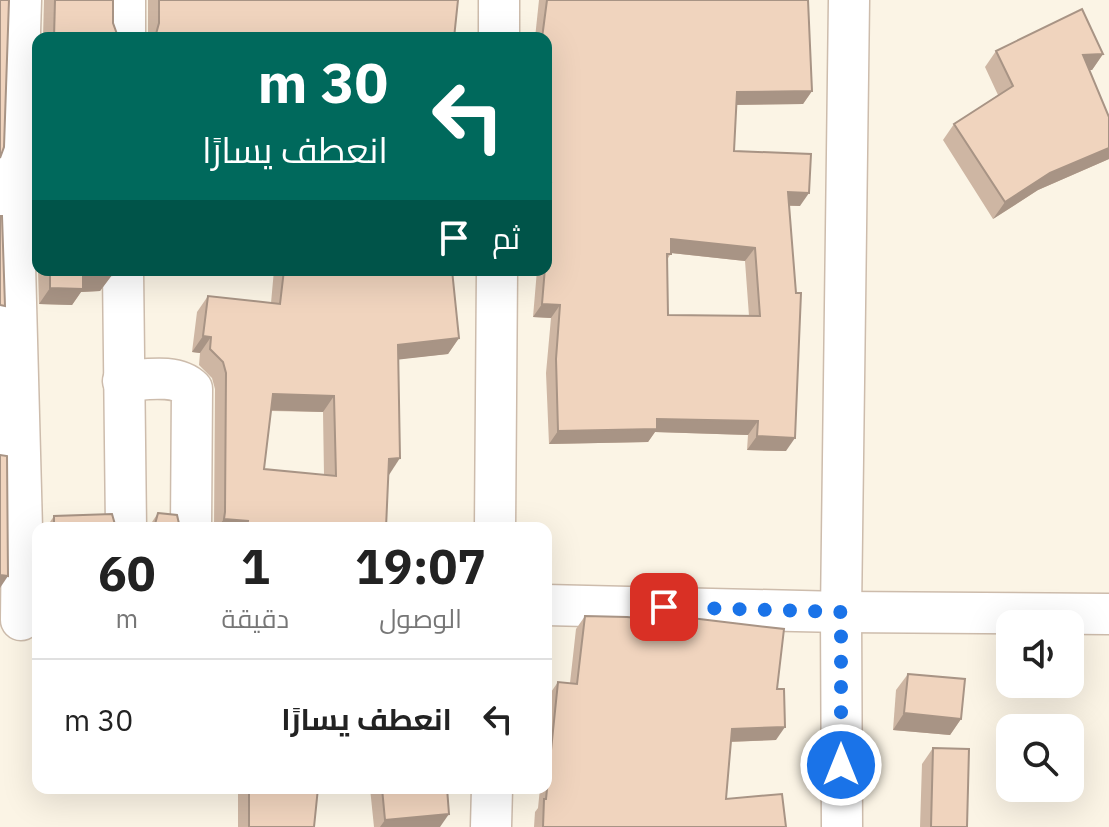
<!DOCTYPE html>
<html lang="ar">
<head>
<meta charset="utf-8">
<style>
	:root { --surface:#fff; --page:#f2f2f2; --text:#222; --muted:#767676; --line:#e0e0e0 }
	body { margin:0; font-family:"IBM Plex Sans",Cairo,sans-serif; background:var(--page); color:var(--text); direction:rtl; height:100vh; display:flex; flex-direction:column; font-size:30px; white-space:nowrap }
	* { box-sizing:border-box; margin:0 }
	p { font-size:26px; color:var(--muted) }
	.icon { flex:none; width:44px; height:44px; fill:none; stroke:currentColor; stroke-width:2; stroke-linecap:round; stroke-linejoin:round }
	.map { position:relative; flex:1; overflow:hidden; direction:ltr }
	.details { position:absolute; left:32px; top:522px; width:520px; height:272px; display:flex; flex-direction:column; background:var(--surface); border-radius:16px; box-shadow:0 8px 32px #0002; direction:rtl }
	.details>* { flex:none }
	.top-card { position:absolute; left:32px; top:32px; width:520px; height:244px; border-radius:16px; box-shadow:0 8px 32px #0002; direction:rtl; background:#00695c; color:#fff; overflow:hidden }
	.fabs { position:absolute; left:996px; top:610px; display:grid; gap:16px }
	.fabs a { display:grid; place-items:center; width:88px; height:88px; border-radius:16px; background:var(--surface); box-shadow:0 8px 32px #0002; font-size:40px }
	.pin { position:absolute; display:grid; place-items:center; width:68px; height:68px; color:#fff; margin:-34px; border-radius:16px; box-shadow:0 4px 12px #0006 }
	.me { position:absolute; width:88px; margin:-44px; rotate:0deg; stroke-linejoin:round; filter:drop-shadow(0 0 6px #0008) }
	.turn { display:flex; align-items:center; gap:28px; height:168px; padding:0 32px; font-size:36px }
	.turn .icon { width:104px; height:104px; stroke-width:2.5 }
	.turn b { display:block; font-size:56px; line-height:68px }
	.then { display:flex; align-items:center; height:76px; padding:0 32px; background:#0003; gap:16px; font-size:30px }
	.eta { display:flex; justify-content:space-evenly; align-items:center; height:136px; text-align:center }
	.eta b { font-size:48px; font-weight:800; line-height:56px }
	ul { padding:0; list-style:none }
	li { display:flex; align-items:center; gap:24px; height:120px; padding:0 32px; border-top:2px solid var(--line) }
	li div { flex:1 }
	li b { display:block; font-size:30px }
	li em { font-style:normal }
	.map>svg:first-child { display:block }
</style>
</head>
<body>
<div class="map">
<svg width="1109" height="827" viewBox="0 0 1109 827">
	<rect width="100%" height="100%" fill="#fbf4e5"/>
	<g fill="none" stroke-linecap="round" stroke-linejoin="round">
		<defs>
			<g id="street">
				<path d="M 21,0 L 14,227 L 22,529 L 21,620"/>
				<path d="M 125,0 L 125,38"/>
				<path d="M 499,38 L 499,0"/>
				<path d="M 123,270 L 126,528"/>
				<path d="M 123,381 C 144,380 176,373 192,389 L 191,528"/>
				<path d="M 495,528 L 497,270"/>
				<path d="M 546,605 L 841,612 L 1109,614"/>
				<path d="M 491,827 L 492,788"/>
				<path d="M 842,827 L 841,612 L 849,0"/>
			</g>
		</defs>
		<use href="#street" stroke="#cdbcac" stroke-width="43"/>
		<use href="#street" stroke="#fff" stroke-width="40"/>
	</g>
	<g fill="#ceb6a3" fill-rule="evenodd">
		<path d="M 44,0 L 113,0 L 113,23 L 117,34 L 121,38 L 43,38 Z"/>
		<path d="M 148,0 L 458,0 L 454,38 L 148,38 Z"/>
		<path d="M 539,0 L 808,0 L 812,91 L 803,104 L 736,105 L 734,151 L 800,206 L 789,206 L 786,451 L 747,450 L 748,435 L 655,432 L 648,442 L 549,444 L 546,373 L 551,318 L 533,317 L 537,270 L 546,270 L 546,38 L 535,38 ZM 671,253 L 745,261 L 749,316 L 668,315 L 667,260 Z"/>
		<path d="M 996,51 L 1103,54 L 1092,70 L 1089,70 L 1109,159 L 1038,190 L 993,219 L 943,140 L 954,124 L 998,95 L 985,67 Z"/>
		<path d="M 38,270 L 111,270 L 112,275 L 100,291 L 81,292 L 72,305 L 39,304 Z"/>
		<path d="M 274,270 L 452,270 L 459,338 L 448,354 L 398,359 L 388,475 L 386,528 L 214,528 L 215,389 L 212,378 L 199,365 L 200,353 L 192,352 L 197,312 L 208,296 L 271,303 ZM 271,411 L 323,412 L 324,475 L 264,469 Z"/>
		<path d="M 158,513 L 180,528 L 148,528 Z"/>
		<path d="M 54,516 L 115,528 L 46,528 Z"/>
		<path d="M 585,616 L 678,622 L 681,618 L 777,689 L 776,740 L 731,742 L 726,799 L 786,827 L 534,827 L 535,812 L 538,808 L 540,788 L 546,788 L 546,725 L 549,695 L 558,682 L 570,683 L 576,629 Z"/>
		<path d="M 908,674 L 961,719 L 950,735 L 893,730 L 896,690 Z"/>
		<path d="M 933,748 L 967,827 L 920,827 L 922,764 Z"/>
		<path d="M 238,788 L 318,788 L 314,827 L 238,827 Z"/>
		<path d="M 370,788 L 447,788 L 440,827 L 374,827 Z"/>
	</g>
	<g fill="#a89485">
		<path d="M 1103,54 L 1092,70 L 1072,71 L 1083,55 Z"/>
		<path d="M 812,91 L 803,104 L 727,105 L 737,92 Z"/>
		<path d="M 1109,148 L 1109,159 L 1038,190 L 993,219 L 1005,202 L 1050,173 Z"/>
		<path d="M 788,192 L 809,193 L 800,206 L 779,205 Z"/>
		<path d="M 671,239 L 755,248 L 745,261 L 662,252 Z"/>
		<path d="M 112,275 L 100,291 L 81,292 L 72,305 L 39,304 L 50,288 L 83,277 Z"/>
		<path d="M 542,304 L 560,305 L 551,318 L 533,317 Z"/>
		<path d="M 203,336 L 211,337 L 200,353 L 192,352 Z"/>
		<path d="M 459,338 L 448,354 L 386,361 L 398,345 Z"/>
		<path d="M 273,394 L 334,396 L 323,412 L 261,410 Z"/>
		<path d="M 657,419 L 758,421 L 748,435 L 655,432 L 648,442 L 549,444 L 558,431 Z"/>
		<path d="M 757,436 L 795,438 L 786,451 L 747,450 Z"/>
		<path d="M 400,458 L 389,475 L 389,459 Z"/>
		<path d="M 224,519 L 248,521 L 243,528 L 217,528 Z"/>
		<path d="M 0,575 L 8,576 L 0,588 Z"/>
		<path d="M 904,713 L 961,719 L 950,735 L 893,730 Z"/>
		<path d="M 785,727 L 776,740 L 723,742 L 732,729 Z"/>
		<path d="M 449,814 L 440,827 L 380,827 L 385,820 Z"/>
	</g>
	<g fill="#f0d4be" stroke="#a89485" stroke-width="2" fill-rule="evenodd">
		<path d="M 0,0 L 9,0 L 4,147 L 0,158 Z"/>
		<path d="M 55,0 L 113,0 L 113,23 L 117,34 L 121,38 L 54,38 Z"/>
		<path d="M 159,0 L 458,0 L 454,38 L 151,38 L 156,34 L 159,23 Z"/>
		<path d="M 547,0 L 808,0 L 812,91 L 737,92 L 734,151 L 811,154 L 809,193 L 788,192 L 796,293 L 801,293 L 795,438 L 757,436 L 758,421 L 657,419 L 657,429 L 558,431 L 556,359 L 560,305 L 542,304 L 548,231 L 546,230 L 546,214 L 551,183 L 546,182 L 546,38 L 542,38 ZM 671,239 L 755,248 L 760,316 L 668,315 L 667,254 L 671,254 Z"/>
		<path d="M 1082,9 L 1103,54 L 1083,55 L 1109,117 L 1109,148 L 1050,173 L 1005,202 L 954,124 L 1013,86 L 996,51 Z"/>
		<path d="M 0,216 L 2,216 L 5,306 L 0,305 Z"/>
		<path d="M 50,270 L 111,270 L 112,275 L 83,277 L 83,289 L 50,288 Z"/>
		<path d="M 284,270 L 452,270 L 459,338 L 398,345 L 400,458 L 389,459 L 386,528 L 247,528 L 248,521 L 224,519 L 225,512 L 226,373 L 223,362 L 210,349 L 211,337 L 203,336 L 208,296 L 280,304 ZM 273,394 L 334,396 L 336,476 L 264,469 Z"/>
		<path d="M 0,455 L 7,456 L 8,576 L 0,575 Z"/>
		<path d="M 158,513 L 177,515 L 180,528 L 154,528 Z"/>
		<path d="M 112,514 L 116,528 L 54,528 L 54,516 Z"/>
		<path d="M 585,616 L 627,617 L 680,622 L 681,618 L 691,618 L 784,629 L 777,689 L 784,689 L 785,727 L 732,729 L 726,799 L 782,794 L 786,827 L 543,827 L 544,799 L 546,799 L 558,682 L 577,684 Z"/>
		<path d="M 908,674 L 965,679 L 961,719 L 904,713 Z"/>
		<path d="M 933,748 L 969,749 L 967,827 L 931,827 Z"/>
		<path d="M 249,788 L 318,788 L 314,827 L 249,827 Z"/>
		<path d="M 382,788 L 447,788 L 449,814 L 385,820 Z"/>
	</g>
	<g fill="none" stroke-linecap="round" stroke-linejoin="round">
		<path stroke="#1a73e8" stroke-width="14" stroke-dasharray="0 25.2" d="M 664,607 L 841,612 L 841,765"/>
	</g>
</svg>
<div class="fabs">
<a><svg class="icon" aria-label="sound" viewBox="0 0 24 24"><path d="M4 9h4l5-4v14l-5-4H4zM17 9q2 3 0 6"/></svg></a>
<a><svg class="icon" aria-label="search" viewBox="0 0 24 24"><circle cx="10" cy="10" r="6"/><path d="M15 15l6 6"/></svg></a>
</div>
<div class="pin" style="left:664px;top:607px;background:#d93025"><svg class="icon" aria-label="arrive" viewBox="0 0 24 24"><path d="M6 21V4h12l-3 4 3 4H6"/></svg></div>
<svg class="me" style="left:841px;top:765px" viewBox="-20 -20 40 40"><circle r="17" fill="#1a73e8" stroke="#fff" stroke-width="3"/><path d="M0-11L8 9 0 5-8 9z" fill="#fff"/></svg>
<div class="top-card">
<div class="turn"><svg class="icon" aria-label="left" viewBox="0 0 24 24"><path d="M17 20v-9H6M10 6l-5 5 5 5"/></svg><div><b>30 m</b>انعطف يسارًا</div></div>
<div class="then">ثم<svg class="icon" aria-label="arrive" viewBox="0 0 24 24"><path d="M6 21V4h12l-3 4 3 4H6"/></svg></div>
</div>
<section class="details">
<div class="eta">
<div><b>19:07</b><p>الوصول</p></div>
<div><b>1</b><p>دقيقة</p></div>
<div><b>60</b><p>m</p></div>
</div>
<ul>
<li><svg class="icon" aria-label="left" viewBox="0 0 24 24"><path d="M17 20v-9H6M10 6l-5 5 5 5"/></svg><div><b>انعطف يسارًا</b></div><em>30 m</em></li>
</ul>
</section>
</div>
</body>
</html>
